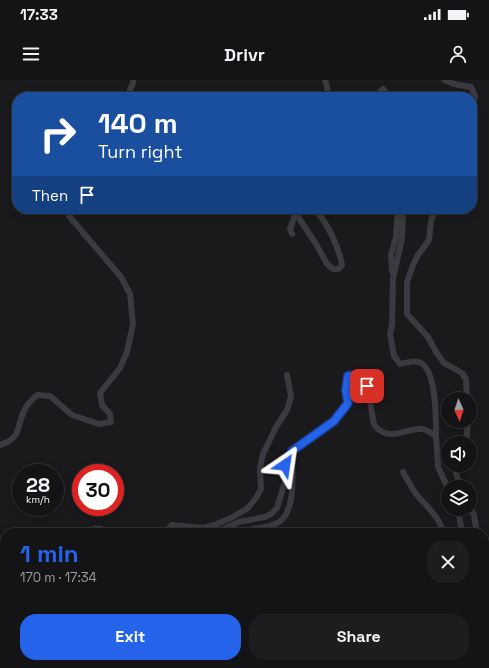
<!DOCTYPE html>
<html lang="en">
<head>
<meta charset="utf-8">
<style>
	:root { --surface:#141315; --page:#1d1c1e; --text:#f1f3f6; --muted:#9d9ea0; --line:#333234; --accent:#2563eb }
	body { margin:0; font-family:"Space Grotesk",sans-serif; background:var(--page); color:var(--text); height:100vh; display:flex; flex-direction:column; font-size:15px; white-space:nowrap }
	* { box-sizing:border-box; margin:0 }
	p { font-size:13px; color:var(--muted) }
	.icon { flex:none; width:22px; height:22px; fill:none; stroke:currentColor; stroke-width:2; stroke-linecap:round; stroke-linejoin:round }
	.map { position:relative; flex:1; overflow:hidden }
	.drawer { position:absolute; left:0px; top:448px; width:489px; height:140px; display:flex; flex-direction:column; background:var(--surface); border-radius:16px 16px 0 0; box-shadow:0 2px 10px #0003,0 0 0 1px var(--line) }
	.drawer>* { flex:none }
	.guide { position:absolute; left:12px; top:12px; width:465px; height:122px; border-radius:16px; box-shadow:0 2px 10px #0003,0 0 0 1px var(--line); background:#1a4fa0; color:#fff; overflow:hidden }
	.needle { width:26px; rotate:177deg }
	.fabs { position:absolute; left:441px; top:312px; display:grid; gap:8px }
	.fabs a { display:grid; place-items:center; width:36px; height:36px; border-radius:50%; background:var(--surface); box-shadow:0 2px 10px #0003,0 0 0 1px var(--line); font-size:20px }
	.speed { position:absolute; left:12px; top:384px; display:flex; gap:8px; font-size:20px; font-weight:700; text-align:center }
	.speed>* { display:grid; place-content:center; width:52px; height:52px; border-radius:50%; background:var(--surface); box-shadow:0 2px 10px #0003,0 0 0 1px var(--line); line-height:1 }
	.speed small { font-size:10px; font-weight:400 }
	.speed .limit { border:6px solid #d22; background:#fff; color:#111 }
	.pin { position:absolute; display:grid; place-items:center; width:34px; height:34px; color:#fff; margin:-17px; border-radius:8px; box-shadow:0 2px 6px #0006 }
	.me { position:absolute; width:44px; margin:-22px; rotate:32deg; stroke-linejoin:round; filter:drop-shadow(0 0 3px #0008) }
	.turn { display:flex; align-items:center; gap:14px; height:84px; padding:0 20px; font-size:18px }
	.turn .icon { width:52px; height:52px; stroke-width:2.5 }
	.turn b { display:block; font-size:28px; line-height:34px }
	.then { display:flex; align-items:center; height:38px; padding:0 20px; background:#0003; gap:8px; font-size:15px }
	.round { display:grid; place-items:center; flex:none; width:42px; height:42px; border-radius:16px; background:var(--page) }
	.summary { display:flex; align-items:center; justify-content:space-between; height:68px; padding:0 20px }
	h1 { font-size:24px; font-weight:700; line-height:30px; color:var(--accent) }
	.button { display:flex; gap:8px; margin-top:auto; padding:8px 20px }
	.button a { flex:1; height:46px; border-radius:16px; background:var(--accent); color:#fff; font-size:16px; font-weight:700; line-height:46px; text-align:center }
	.button a+a { background:var(--page); color:var(--text) }
	.status { display:flex; justify-content:space-between; align-items:center; height:28px; padding:0 20px; background:var(--surface); direction:ltr }
	.status svg { height:11px; fill:currentColor }
	header { display:flex; justify-content:space-between; align-items:center; height:52px; padding:0 20px; background:var(--surface); font-size:18px; font-weight:700 }
	.map>svg:first-child { display:block }
</style>
</head>
<body>
<div class="status"><b>17:33</b><svg viewBox="0 0 49 12"><path d="M0 12V9h3v3zM5 12V6h3v6zM10 12V3h3v9zM15 12V0h3v12zM26 1h20v11H26zM47 4h2v5h-2z"/></svg></div>
<header><svg class="icon" aria-label="menu" viewBox="0 0 24 24"><path d="M4 6h16M4 12h16M4 18h16"/></svg>Drivr<svg class="icon" aria-label="person" viewBox="0 0 24 24"><circle cx="12" cy="8" r="4"/><path d="M4 21q1-7 8-7t8 7"/></svg></header>
<div class="map">
<svg width="489" height="588" viewBox="0 0 489 588">
	<rect width="100%" height="100%" fill="#1a191c"/>
	<g fill="none" stroke-linecap="round" stroke-linejoin="round">
		<g stroke="#3b3a41" stroke-width="6">
			<path d="M 325,0 L 327,6 L 328,17"/>
			<path d="M 444,0 L 454,4 L 471,7 L 475,16 L 472,28"/>
			<path d="M 127,17 L 133,3 L 133,0"/>
			<path d="M 374,17 L 383,9 L 390,17"/>
			<path d="M 293,129 L 316,164 L 327,184 L 333,189 L 339,189 L 342,185 C 339,168 327,141 314,129"/>
			<path d="M 403,129 L 402,159 L 393,198 L 392,245 L 390,254 L 394,276 L 400,284 C 407,283 413,280 419,282 C 437,288 436,340 436,356"/>
			<path d="M 435,129 L 431,141 L 429,160 L 418,175 L 413,185 L 407,202 L 407,234 L 428,257 L 436,272 L 444,283 L 462,293 L 466,299 L 467,319"/>
			<path d="M 292,154 L 290,149 L 295,135"/>
			<path d="M 392,191 L 391,175 L 396,157 L 398,129"/>
			<path d="M 466,363 L 468,341"/>
			<path d="M 0,365 C 23,357 15,348 25,329 C 27,324 33,319 37,315 L 50,316 L 72,335 L 99,344 L 111,342 L 110,334 L 102,325 L 100,313 L 120,288 L 127,272 L 133,244 L 130,214 L 121,197 L 69,136 L 67,129"/>
			<path d="M 458,385 L 456,393 L 460,407"/>
			<path d="M 403,392 C 407,399 411,407 416,414 C 426,426 440,437 443,453"/>
			<path d="M 470,428 L 474,435 L 477,453"/>
			<path d="M 458,429 L 462,453"/>
			<path d="M 172,445 L 203,448 L 215,445 L 233,437 L 248,428 L 256,418 L 261,409 L 260,388 L 263,374 L 276,347 L 287,330 L 289,324 L 291,316 L 287,295"/>
			<path d="M 89,453 C 95,445 104,449 111,453"/>
			<path d="M 164,453 L 172,445 L 191,453"/>
			<path d="M 215,453 L 239,442 L 265,437 L 271,434 L 277,428 L 286,399 L 285,385 L 290,375"/>
			<path d="M 249,453 L 252,449 C 260,448 271,447 279,442 C 297,430 292,390 292,371 L 334,341 L 348,323 L 346,310 L 348,296 C 370,293 369,317 372,334 C 373,338 373,343 375,346 C 391,363 404,348 422,349 C 426,349 432,354 436,356 L 438,387 L 448,408"/>
			<path d="M 484,496 L 489,511"/>
			<path d="M 484,545 L 489,522"/>
			<path d="M 5,569 L 3,576 L 5,582"/>
			<path d="M 18,583 L 22,588"/>
			<path d="M 106,583 L 107,588"/>
			<path d="M 190,583 L 192,588"/>
			<path d="M 217,583 L 220,588"/>
			<path d="M 317,583 L 318,588"/>
			<path d="M 226,588 L 227,588"/>
			<path d="M 427,588 L 429,583"/>
			<path d="M 474,588 L 477,583"/>
		</g>
	</g>
	<g fill="none" stroke-linecap="round" stroke-linejoin="round">
		<defs>
			<path id="route" d="M 285,385 L 292,371 L 334,341 L 348,323 L 346,310 L 348,296 C 357,295 362,297 367,306"/>
		</defs>
		<use href="#route" stroke="#184099" stroke-width="10"/>
		<use href="#route" stroke="#2563eb" stroke-width="7"/>
	</g>
</svg>
<div class="fabs">
<a><svg class="needle" viewBox="-14 -14 28 28"><path d="M0-13l5 13h-10z" fill="#e53935"/><path d="M0 13l5-13h-10z" fill="#9d9ea0"/></svg></a>
<a><svg class="icon" aria-label="sound" viewBox="0 0 24 24"><path d="M4 9h4l5-4v14l-5-4H4zM17 9q2 3 0 6"/></svg></a>
<a><svg class="icon" aria-label="layers" viewBox="0 0 24 24"><path d="M12 4l9 5-9 5-9-5zM3 14l9 5 9-5"/></svg></a>
</div>
<div class="speed"><div>28<small>km/h</small></div><div class="limit">30</div></div>
<div class="pin" style="left:367px;top:306px;background:#d93025"><svg class="icon" aria-label="arrive" viewBox="0 0 24 24"><path d="M6 21V4h12l-3 4 3 4H6"/></svg></div>
<svg class="me" style="left:285px;top:385px" viewBox="-20 -20 40 40"><path d="M0-17L14 15 0 8-14 15z" fill="#2563eb" stroke="#fff" stroke-width="4"/></svg>
<div class="guide">
<div class="turn"><svg class="icon" aria-label="right" viewBox="0 0 24 24"><path d="M7 20v-9h11M14 6l5 5-5 5"/></svg><div><b>140 m</b>Turn right</div></div>
<div class="then">Then<svg class="icon" aria-label="arrive" viewBox="0 0 24 24"><path d="M6 21V4h12l-3 4 3 4H6"/></svg></div>
</div>
<section class="drawer">
<div class="summary"><div><h1>1 min</h1><p>170 m · 17:34</p></div><a class="round"><svg class="icon" aria-label="close" viewBox="0 0 24 24"><path d="M6 6l12 12M18 6L6 18"/></svg></a></div>
<div class="button"><a>Exit</a><a>Share</a></div>
</section>
</div>
</body>
</html>
